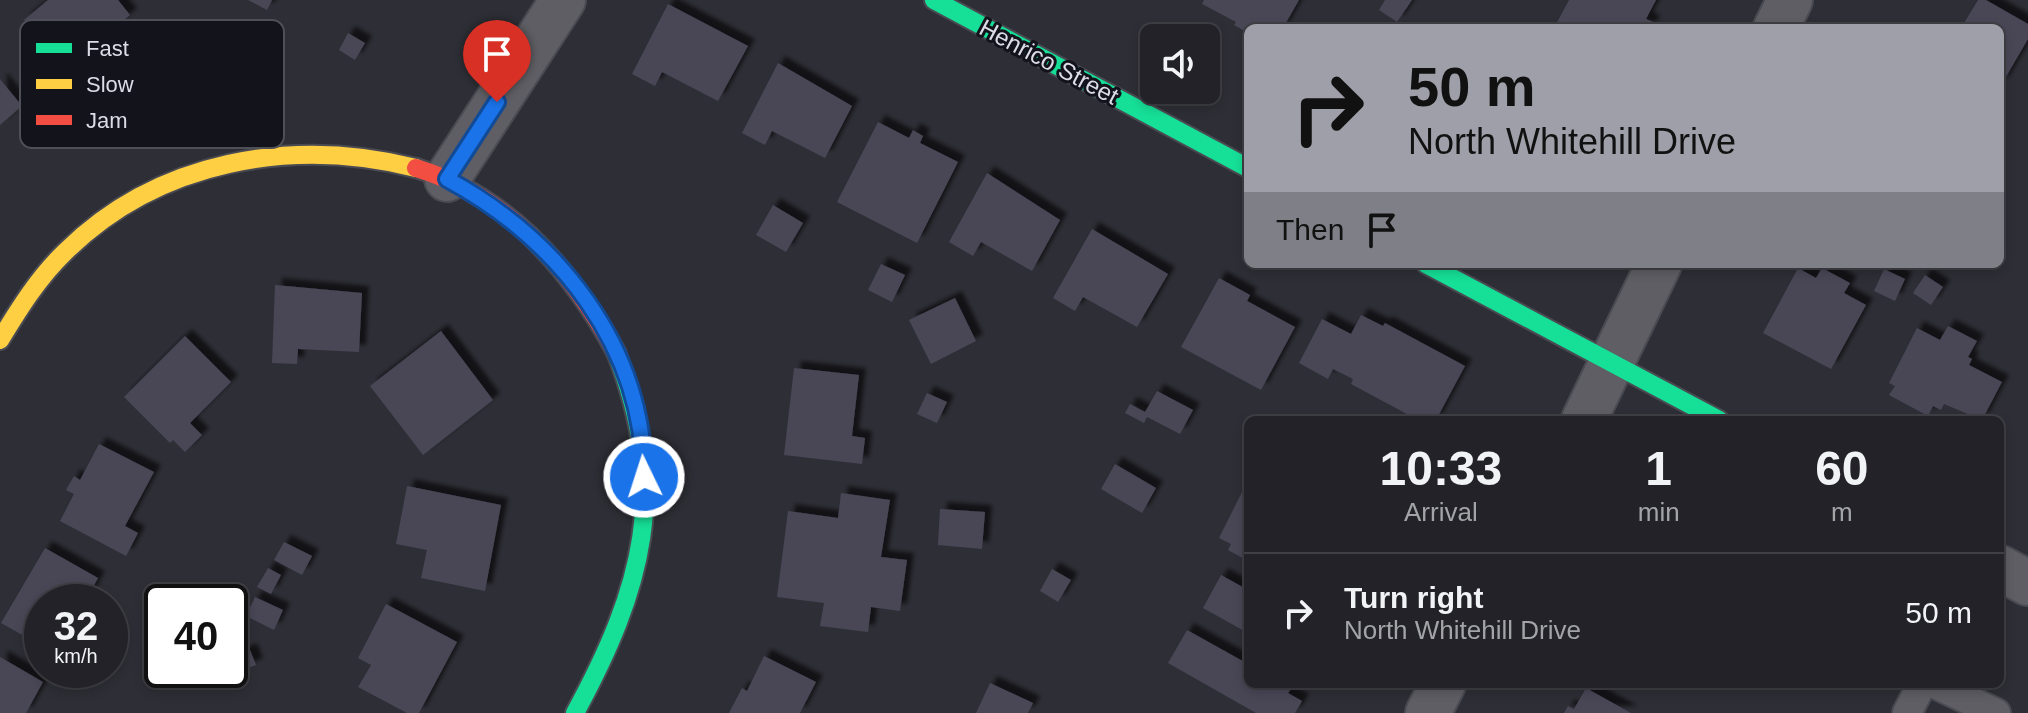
<!DOCTYPE html>
<html lang="en">
<head>
<meta charset="utf-8">
<style>
	:root { --surface:#222228; --page:#2e2f34; --text:#f1f3f6; --muted:#a2a4a8; --line:#3f3f45 }
	body { margin:0; font-family:Helvetica,sans-serif; background:var(--page); color:var(--text); height:100vh; display:flex; flex-direction:column; font-size:30px; white-space:nowrap }
	* { box-sizing:border-box; margin:0 }
	p { font-size:26px; color:var(--muted) }
	.icon { flex:none; width:44px; height:44px; fill:none; stroke:currentColor; stroke-width:2; stroke-linecap:round; stroke-linejoin:round }
	.map { position:relative; flex:1; overflow:hidden }
	.details { position:absolute; left:1244px; top:416px; width:760px; height:272px; display:flex; flex-direction:column; background:var(--surface); border-radius:12px; box-shadow:0 4px 12px #0003,0 0 0 2px var(--line) }
	.details>* { flex:none }
	.guide { position:absolute; left:1244px; top:24px; width:760px; height:244px; border-radius:12px; box-shadow:0 4px 12px #0003,0 0 0 2px var(--line); background:#9f9fa9; color:#111; overflow:hidden }
	.buttons { position:absolute; left:1140px; top:24px; display:grid; gap:16px }
	.buttons a { display:grid; place-items:center; width:80px; height:80px; border-radius:12px; background:var(--surface); box-shadow:0 4px 12px #0003,0 0 0 2px var(--line); font-size:40px }
	.speed { position:absolute; left:24px; top:584px; display:flex; gap:16px; font-size:40px; font-weight:700; text-align:center }
	.speed>* { display:grid; place-content:center; width:104px; height:104px; border-radius:50%; background:var(--surface); box-shadow:0 4px 12px #0003,0 0 0 2px var(--line); line-height:1 }
	.speed small { font-size:20px; font-weight:400 }
	.speed .limit { border:4px solid #111; border-radius:12px; background:#fff; color:#111 }
	.pin { position:absolute; display:grid; place-items:center; width:68px; height:68px; color:#fff; margin:-82px -34px; border-radius:50% 50% 50% 0; rotate:-45deg; box-shadow:0 0 8px #0007 }
	.pin .icon { rotate:45deg }
	.me { position:absolute; width:88px; margin:-44px; rotate:356deg; stroke-linejoin:round; filter:drop-shadow(0 0 6px #0008) }
	.turn { display:flex; align-items:center; gap:28px; height:168px; padding:0 32px; font-size:36px }
	.turn .icon { width:104px; height:104px; stroke-width:2.5 }
	.turn b { display:block; font-size:56px; line-height:68px }
	.then { display:flex; align-items:center; height:76px; padding:0 32px; background:#0003; gap:16px; font-size:30px }
	.eta { display:flex; justify-content:space-evenly; align-items:center; height:136px; text-align:center }
	.eta b { font-size:48px; font-weight:800; line-height:56px }
	ul { padding:0; list-style:none }
	li { display:flex; align-items:center; gap:24px; height:120px; padding:0 32px; border-top:2px solid var(--line) }
	li div { flex:1 }
	li b { display:block; font-size:30px }
	li em { font-style:normal }
	.map>svg:first-child { display:block }
</style>
</head>
<body>
<div class="map">
<svg width="2028" height="713" viewBox="0 0 2028 713">
	<defs>
		<filter id="shadow"><feDropShadow dx="7" dy="-7" stdDeviation="2" flood-color="#0009"/></filter>
	</defs>
	<rect width="100%" height="100%" fill="#2e2e36"/>
	<g fill="#484756" filter="url(#shadow)">
		<path d="M 48,0 L 118,0 L 130,15 L 65,69 L 24,20 Z"/>
		<path d="M 248,0 L 272,0 L 267,10 Z"/>
		<path d="M 1204,0 L 1299,0 L 1283,28 L 1248,28 L 1248,33 L 1234,25 L 1236,22 L 1202,4 Z"/>
		<path d="M 1385,0 L 1412,0 L 1397,22 L 1379,10 Z"/>
		<path d="M 1569,0 L 1656,0 L 1646,19 L 1653,22 L 1650,28 L 1554,28 Z"/>
		<path d="M 1978,0 L 1986,0 L 2028,24 L 2028,39 L 2000,87 L 2000,28 L 1961,28 Z"/>
		<path d="M 668,4 L 748,46 L 718,101 L 662,72 L 655,86 L 632,74 Z"/>
		<path d="M 348,33 L 365,43 L 355,60 L 339,50 Z"/>
		<path d="M 778,63 L 852,106 L 825,158 L 772,131 L 765,145 L 742,133 Z"/>
		<path d="M 0,79 L 22,106 L 0,125 Z"/>
		<path d="M 878,122 L 909,138 L 913,130 L 923,136 L 920,143 L 958,162 L 917,243 L 837,202 Z"/>
		<path d="M 987,173 L 1060,220 L 1032,271 L 981,242 L 973,256 L 949,242 Z"/>
		<path d="M 773,205 L 803,223 L 786,252 L 756,235 Z"/>
		<path d="M 1092,229 L 1168,274 L 1137,327 L 1083,297 L 1075,311 L 1053,298 Z"/>
		<path d="M 881,264 L 905,275 L 892,302 L 868,290 Z"/>
		<path d="M 1798,268 L 1816,278 L 1822,268 L 1850,283 L 1844,293 L 1866,305 L 1831,369 L 1763,333 Z"/>
		<path d="M 1884,269 L 1905,279 L 1895,301 L 1874,291 Z"/>
		<path d="M 1925,275 L 1943,287 L 1931,305 L 1913,293 Z"/>
		<path d="M 1219,278 L 1250,295 L 1247,301 L 1295,327 L 1261,390 L 1181,347 Z"/>
		<path d="M 275,285 L 362,293 L 359,352 L 298,349 L 297,364 L 272,363 Z"/>
		<path d="M 955,298 L 976,341 L 931,364 L 909,320 Z"/>
		<path d="M 1361,315 L 1383,326 L 1385,323 L 1465,366 L 1436,420 L 1418,420 L 1351,384 L 1353,379 L 1333,369 L 1328,379 L 1299,363 L 1322,319 L 1351,334 Z"/>
		<path d="M 1948,326 L 1977,341 L 1968,357 L 1972,359 L 1969,365 L 2002,382 L 1982,420 L 1944,404 L 1941,410 L 1933,406 L 1928,416 L 1889,395 L 1895,386 L 1889,383 L 1917,328 L 1940,340 Z"/>
		<path d="M 441,331 L 493,400 L 423,455 L 370,386 Z"/>
		<path d="M 185,336 L 231,382 L 190,423 L 202,435 L 185,452 L 173,440 L 170,443 L 124,397 Z"/>
		<path d="M 794,368 L 859,375 L 852,436 L 865,438 L 862,464 L 784,455 Z"/>
		<path d="M 1157,391 L 1193,410 L 1180,434 L 1147,417 L 1144,423 L 1125,413 L 1130,404 L 1145,412 Z"/>
		<path d="M 927,393 L 947,402 L 937,423 L 917,414 Z"/>
		<path d="M 99,444 L 154,472 L 125,526 L 138,533 L 126,556 L 60,521 L 74,494 L 66,490 L 74,476 L 80,480 Z"/>
		<path d="M 1115,464 L 1156,488 L 1142,513 L 1101,489 Z"/>
		<path d="M 407,486 L 501,505 L 485,591 L 421,578 L 427,550 L 396,544 Z"/>
		<path d="M 1245,486 L 1248,488 L 1248,561 L 1228,550 L 1231,544 L 1219,538 Z"/>
		<path d="M 841,493 L 890,500 L 881,557 L 907,560 L 900,611 L 871,607 L 868,632 L 820,626 L 824,603 L 777,597 L 788,511 L 838,518 Z"/>
		<path d="M 940,509 L 985,512 L 982,549 L 938,545 Z"/>
		<path d="M 284,542 L 312,556 L 302,575 L 274,560 Z"/>
		<path d="M 45,548 L 98,578 L 85,602 L 42,602 L 42,646 L 1,623 Z"/>
		<path d="M 268,568 L 281,575 L 271,594 L 257,587 Z"/>
		<path d="M 1052,569 L 1071,580 L 1058,602 L 1040,591 Z"/>
		<path d="M 1221,575 L 1248,590 L 1248,633 L 1203,608 Z"/>
		<path d="M 255,597 L 283,610 L 274,630 L 246,616 Z"/>
		<path d="M 386,604 L 457,642 L 419,713 L 407,713 L 358,687 L 371,665 L 358,658 Z"/>
		<path d="M 1187,630 L 1248,664 L 1248,684 L 1283,684 L 1291,689 L 1288,693 L 1302,701 L 1295,713 L 1256,713 L 1168,663 Z"/>
		<path d="M 250,650 L 256,665 L 233,674 L 230,659 Z"/>
		<path d="M 764,656 L 816,682 L 800,713 L 729,713 L 742,688 L 747,691 Z"/>
		<path d="M 0,657 L 43,682 L 26,713 L 0,713 Z"/>
		<path d="M 990,683 L 1033,703 L 1028,713 L 976,713 Z"/>
		<path d="M 1586,688 L 1631,713 L 1564,713 L 1568,706 L 1574,709 Z"/>
	</g>
	<g fill="none" stroke-linecap="round" stroke-linejoin="round">
		<defs>
			<g id="lane">
				<path d="M 1935,684 L 1996,713"/>
				<path d="M 1907,713 L 1922,684"/>
			</g>
			<g id="street">
				<path d="M 1776,28 L 1790,0"/>
				<path d="M 447,179 L 563,0"/>
				<path d="M 1584,420 L 1659,264"/>
				<path d="M 2000,568 L 2028,583"/>
				<path d="M 1428,713 L 1443,684"/>
			</g>
			<g id="fast">
				<path d="M 934,0 L 1248,168"/>
				<path d="M 1426,264 L 1719,420"/>
				<path d="M 575,713 C 643,588 670,490 616,352"/>
			</g>
			<path id="slow" d="M 0,340 C 19,309 38,278 65,252 C 158,160 292,137 416,168"/>
			<path id="jam" d="M 416,168 C 508,196 572,271 616,352"/>
		</defs>
		<use href="#lane" stroke="#4a4a52" stroke-width="32"/>
		<use href="#street" stroke="#4a4a52" stroke-width="48"/>
		<use href="#fast" stroke="#4a4a52" stroke-width="22"/>
		<use href="#slow" stroke="#4a4a52" stroke-width="22"/>
		<use href="#jam" stroke="#4a4a52" stroke-width="22"/>
		<use href="#lane" stroke="#5e5e64" stroke-width="28"/>
		<use href="#street" stroke="#5e5e64" stroke-width="44"/>
		<use href="#fast" stroke="#16e098" stroke-width="18"/>
		<use href="#slow" stroke="#ffcf43" stroke-width="18"/>
		<use href="#jam" stroke="#f24e42" stroke-width="18"/>
	</g>
	<g fill="none" stroke-linecap="round" stroke-linejoin="round">
		<defs>
			<path id="route" d="M 497,102 L 447,179 C 558,239 644,346 644,477"/>
		</defs>
		<use href="#route" stroke="#114b97" stroke-width="20"/>
		<use href="#route" stroke="#1a73e8" stroke-width="14"/>
	</g>
	<g text-anchor="middle" stroke-width="6" stroke-linejoin="round" paint-order="stroke">
		<g font-size="24" fill="#dcdce7" stroke="#13131b">
			<text transform="translate(1049 62) rotate(28)" y="8">Henrico Street</text>
		</g>
	</g>
	<rect x="20" y="20" width="264" height="128" rx="12" fill="#13131b" stroke="#4f4f58" stroke-width="2"/>
	<rect x="36" y="43" width="36" height="10" fill="#16e098"/>
	<rect x="36" y="79" width="36" height="10" fill="#ffcf43"/>
	<rect x="36" y="115" width="36" height="10" fill="#f24e42"/>
	<g font-size="22" fill="#dcdce7">
		<text x="86" y="56">Fast</text>
		<text x="86" y="92">Slow</text>
		<text x="86" y="128">Jam</text>
	</g>
</svg>
<div class="buttons">
<a><svg class="icon" aria-label="sound" viewBox="0 0 24 24"><path d="M4 9h4l5-4v14l-5-4H4zM17 9q2 3 0 6"/></svg></a>
</div>
<div class="speed"><div>32<small>km/h</small></div><div class="limit">40</div></div>
<div class="pin" style="left:497px;top:102px;background:#d93025"><svg class="icon" aria-label="arrive" viewBox="0 0 24 24"><path d="M6 21V4h12l-3 4 3 4H6"/></svg></div>
<svg class="me" style="left:644px;top:477px" viewBox="-20 -20 40 40"><circle r="17" fill="#1a73e8" stroke="#fff" stroke-width="3"/><path d="M0-11L8 9 0 5-8 9z" fill="#fff"/></svg>
<div class="guide">
<div class="turn"><svg class="icon" aria-label="right" viewBox="0 0 24 24"><path d="M7 20v-9h11M14 6l5 5-5 5"/></svg><div><b>50 m</b>North Whitehill Drive</div></div>
<div class="then">Then<svg class="icon" aria-label="arrive" viewBox="0 0 24 24"><path d="M6 21V4h12l-3 4 3 4H6"/></svg></div>
</div>
<section class="details">
<div class="eta">
<div><b>10:33</b><p>Arrival</p></div>
<div><b>1</b><p>min</p></div>
<div><b>60</b><p>m</p></div>
</div>
<ul>
<li><svg class="icon" aria-label="right" viewBox="0 0 24 24"><path d="M7 20v-9h11M14 6l5 5-5 5"/></svg><div><b>Turn right</b><p>North Whitehill Drive</p></div><em>50 m</em></li>
</ul>
</section>
</div>
</body>
</html>
